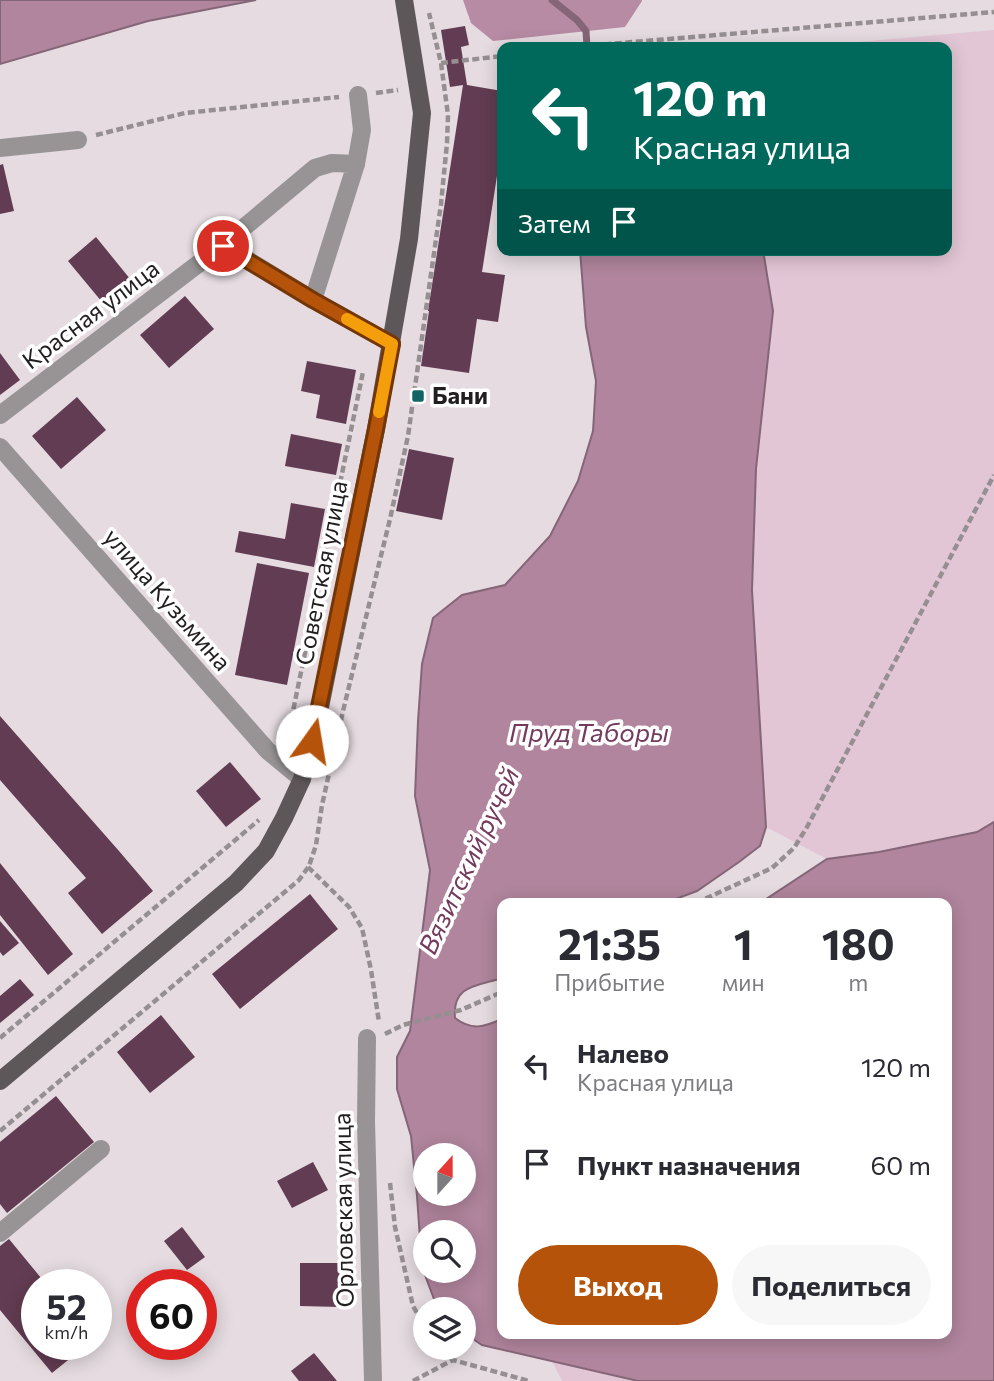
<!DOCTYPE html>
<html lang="ru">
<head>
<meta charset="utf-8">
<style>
	:root { --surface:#fff; --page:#f7f7f7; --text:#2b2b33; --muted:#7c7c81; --accent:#b45309 }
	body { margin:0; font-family:Commissioner,sans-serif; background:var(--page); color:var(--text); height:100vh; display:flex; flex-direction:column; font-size:26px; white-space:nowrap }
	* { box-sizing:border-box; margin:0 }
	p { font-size:23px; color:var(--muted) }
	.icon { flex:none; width:38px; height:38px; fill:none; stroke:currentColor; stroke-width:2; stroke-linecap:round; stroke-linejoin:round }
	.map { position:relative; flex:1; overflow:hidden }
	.sheet { position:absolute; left:497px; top:898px; width:455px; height:441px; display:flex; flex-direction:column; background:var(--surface); border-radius:14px; box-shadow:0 4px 18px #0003 }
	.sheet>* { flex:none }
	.hud { position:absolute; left:497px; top:42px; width:455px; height:214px; border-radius:14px; box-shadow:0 4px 18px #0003; background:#00695c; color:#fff; overflow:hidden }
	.needle { width:46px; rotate:21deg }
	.controls { position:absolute; left:413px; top:1143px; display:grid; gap:14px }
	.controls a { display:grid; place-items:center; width:63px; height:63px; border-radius:50%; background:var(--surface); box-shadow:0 4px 18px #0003; font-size:35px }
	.speed { position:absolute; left:21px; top:1269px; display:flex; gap:14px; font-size:35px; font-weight:700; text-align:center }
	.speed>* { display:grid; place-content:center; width:91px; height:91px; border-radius:50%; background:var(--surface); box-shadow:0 4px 18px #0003; line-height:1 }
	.speed small { font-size:18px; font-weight:400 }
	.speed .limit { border:10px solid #d22; background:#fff; color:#111 }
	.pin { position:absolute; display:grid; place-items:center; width:60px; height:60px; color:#fff; margin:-30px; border:4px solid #fff; border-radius:50%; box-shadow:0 2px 7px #0007 }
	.me { position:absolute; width:77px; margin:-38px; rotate:13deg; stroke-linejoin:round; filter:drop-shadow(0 0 5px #0008) }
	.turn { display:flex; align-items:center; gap:24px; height:147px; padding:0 21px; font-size:32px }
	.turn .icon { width:91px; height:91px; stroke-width:2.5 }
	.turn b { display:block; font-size:49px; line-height:60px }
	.then { display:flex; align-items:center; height:66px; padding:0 21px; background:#0003; gap:14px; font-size:26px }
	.eta { display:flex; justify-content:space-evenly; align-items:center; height:119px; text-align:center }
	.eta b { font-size:42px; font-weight:700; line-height:49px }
	.button { display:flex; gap:14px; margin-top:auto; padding:14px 21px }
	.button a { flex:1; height:80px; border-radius:42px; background:var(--accent); color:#fff; font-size:28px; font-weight:700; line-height:80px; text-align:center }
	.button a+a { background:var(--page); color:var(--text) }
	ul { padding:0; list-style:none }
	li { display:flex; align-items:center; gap:21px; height:98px; padding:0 21px }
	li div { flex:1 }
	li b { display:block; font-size:26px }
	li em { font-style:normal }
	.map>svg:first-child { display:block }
</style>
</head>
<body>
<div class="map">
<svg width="994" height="1381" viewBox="0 0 994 1381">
	<rect width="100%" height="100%" fill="#e5dbe0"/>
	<g fill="#e3c6d5">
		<path d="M 994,30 L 994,822 L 977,832 L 879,852 L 827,859 L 766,827 L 752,590 L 756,469 L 773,311 L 763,250 L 947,250 L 947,47 L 801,47 Z"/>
		<path d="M 552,1361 L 633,1381 L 562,1381 Z"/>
	</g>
	<path fill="#b68ba3" d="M 463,0 L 642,0 L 642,1 L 625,27 L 493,41 L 471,23 Z"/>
	<g fill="#b0859d" stroke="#856678" stroke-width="2" fill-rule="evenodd">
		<path d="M 0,0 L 256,0 L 148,21 L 0,64 Z"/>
		<path d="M 580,250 L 763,250 L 773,311 L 756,469 L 752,590 L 766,827 L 760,846 L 739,862 L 697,891 L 665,903 L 502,903 L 502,978 C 477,986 452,985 455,1018 C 472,1031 484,1027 502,1019 L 502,1334 L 947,1334 L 947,903 L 760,903 L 827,859 L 879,852 L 977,832 L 994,822 L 994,1381 L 638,1381 L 482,1345 L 464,1333 L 464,1309 L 442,1309 L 434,1299 L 422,1267 L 417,1196 L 411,1136 L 397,1089 L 397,1057 L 410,1031 L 430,870 L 415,796 L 418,721 L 422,664 L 433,618 L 462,595 L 505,585 L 550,536 L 578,481 L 593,431 L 596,381 L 586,327 ZM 425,1155 L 464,1155 L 464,1194 L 425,1194 ZM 425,1232 L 464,1232 L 464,1270 L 425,1270 Z"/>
	</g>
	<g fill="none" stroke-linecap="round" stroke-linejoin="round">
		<path stroke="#856678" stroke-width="7" d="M 552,0 L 577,20 L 586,31 L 587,47"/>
	</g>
	<g fill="#623c52">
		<path d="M 465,26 L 469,45 L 461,47 L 467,85 L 502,91 L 502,144 L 482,272 L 505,275 L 498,322 L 477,319 L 469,373 L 421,366 L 429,311 L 428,311 L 463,85 L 450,87 L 441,30 Z"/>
		<path d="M 3,164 L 14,211 L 0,214 L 0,165 Z"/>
		<path d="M 96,237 L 135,285 L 107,308 L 68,261 Z"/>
		<path d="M 185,296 L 214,329 L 169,368 L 140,335 Z"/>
		<path d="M 0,353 L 20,380 L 0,395 Z"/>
		<path d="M 307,361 L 356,370 L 346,424 L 316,418 L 320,395 L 301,391 Z"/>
		<path d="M 77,397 L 106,430 L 61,469 L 32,436 Z"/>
		<path d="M 291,434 L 342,444 L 336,475 L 285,466 Z"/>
		<path d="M 409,449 L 454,458 L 442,520 L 396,511 Z"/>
		<path d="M 291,503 L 325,509 L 314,567 L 235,552 L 239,531 L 285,539 Z"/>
		<path d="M 257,563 L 309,573 L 287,685 L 235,675 Z"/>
		<path d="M 0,716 L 119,851 L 153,891 L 102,934 L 68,893 L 86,878 L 0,780 Z"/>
		<path d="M 230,762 L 261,799 L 226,827 L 196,791 Z"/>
		<path d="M 0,863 L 73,954 L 48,975 L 0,915 Z"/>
		<path d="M 310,894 L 338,929 L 240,1009 L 212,974 Z"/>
		<path d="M 0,921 L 19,943 L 3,956 L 0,952 Z"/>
		<path d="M 20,979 L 34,995 L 0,1023 L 0,996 Z"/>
		<path d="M 161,1015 L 195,1057 L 150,1093 L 117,1052 Z"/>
		<path d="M 56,1096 L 94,1142 L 7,1213 L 0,1204 L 0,1142 Z"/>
		<path d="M 313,1162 L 328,1190 L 292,1208 L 277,1181 Z"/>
		<path d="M 182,1227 L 205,1257 L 187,1270 L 164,1241 Z"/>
		<path d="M 9,1239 L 46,1284 L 37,1284 L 37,1344 L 88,1344 L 52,1373 L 0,1310 L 0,1246 Z"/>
		<path d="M 300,1263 L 340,1263 L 339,1307 L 300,1306 Z"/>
		<path d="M 314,1353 L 337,1381 L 299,1381 L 291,1371 Z"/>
	</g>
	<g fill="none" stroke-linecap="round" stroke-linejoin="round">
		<g stroke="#968f92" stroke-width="4.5" stroke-dasharray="7 3.5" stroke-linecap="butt">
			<path d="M 573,47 L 994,12"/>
			<path d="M 441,63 L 502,56"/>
			<path d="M 376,93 L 398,90"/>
			<path d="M 96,135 L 185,113 L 339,97"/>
			<path d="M 287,740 L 363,372"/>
			<path d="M 308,867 L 349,907 L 362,928 L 371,970 L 379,1022"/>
			<path d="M 696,903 L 772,868 L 794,848 L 807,827 L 994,475"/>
			<path d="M 385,1034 L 403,1025 L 461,1010 L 502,992"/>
			<path d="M 0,1038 L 259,820"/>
			<path d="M 0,1131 L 299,880 L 309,866 L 316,845 L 322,805 L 343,711 L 390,519 L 408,436 L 441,204 L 447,143 L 448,115 L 441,63 L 429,13"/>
			<path d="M 390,1183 L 395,1227 L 413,1306 L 425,1327"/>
			<path d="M 439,1348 L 453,1360"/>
			<path d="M 413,1381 L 453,1360 L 529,1381"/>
		</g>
		<g stroke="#989496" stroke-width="18">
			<path d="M 0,148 L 78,140"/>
			<path d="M 356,164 L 362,130 L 358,95"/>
			<path d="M 223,245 L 315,168 L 332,163 L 356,164 L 313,300"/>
			<path d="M 0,415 L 223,245 L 313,300 L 392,344"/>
			<path d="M 0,447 L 268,751 L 302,779"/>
			<path d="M 367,1038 L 366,1122 L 373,1381"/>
			<path d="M 0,1233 L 101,1149"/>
		</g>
		<path stroke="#5e575a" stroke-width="18" d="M 0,1081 L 236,883 L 266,851 L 284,818 L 302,779 L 317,722 L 376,429 L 409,239 L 422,113 L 404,0"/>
	</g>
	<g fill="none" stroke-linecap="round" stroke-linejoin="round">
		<defs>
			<path id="route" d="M 223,246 L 313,300 L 392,344 L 376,429 L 312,741"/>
		</defs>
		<use href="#route" stroke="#753606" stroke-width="18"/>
		<use href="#route" stroke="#b45309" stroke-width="12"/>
		<path stroke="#f59e0b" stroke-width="12" d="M 347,319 L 392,344 L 379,412"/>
	</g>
	<rect fill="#146464" stroke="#fff" stroke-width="2.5" x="411" y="389" width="14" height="14" rx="3.5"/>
	<g text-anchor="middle" stroke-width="7" stroke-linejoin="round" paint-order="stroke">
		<g font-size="24" fill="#221e20" stroke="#fff">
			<text transform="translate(91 315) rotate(-37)" y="8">Красная улица</text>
			<text transform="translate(322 573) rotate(-79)" y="8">Советская улица</text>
			<text transform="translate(167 600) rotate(49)" y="8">улица Кузьмина</text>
			<text transform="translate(344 1210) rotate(-91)" y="8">Орловская улица</text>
		</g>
		<g font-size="24" font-weight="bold" fill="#221e20" stroke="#fff" text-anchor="start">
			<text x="432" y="404">Бани</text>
		</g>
		<g font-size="26" font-style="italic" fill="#743b5d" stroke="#fff">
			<text x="589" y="742">Пруд Таборы</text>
			<text transform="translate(469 861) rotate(-65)" y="9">Вязитский ручей</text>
		</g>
	</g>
</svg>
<div class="controls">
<a><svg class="needle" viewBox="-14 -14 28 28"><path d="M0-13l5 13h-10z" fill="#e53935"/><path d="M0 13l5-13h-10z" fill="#7c7c81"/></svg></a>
<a><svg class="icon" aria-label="search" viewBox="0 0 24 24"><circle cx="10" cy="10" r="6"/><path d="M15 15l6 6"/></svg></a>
<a><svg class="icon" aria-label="layers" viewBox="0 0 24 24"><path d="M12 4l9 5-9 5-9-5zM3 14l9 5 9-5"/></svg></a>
</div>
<div class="speed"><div>52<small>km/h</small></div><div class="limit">60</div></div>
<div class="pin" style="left:223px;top:246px;background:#d93025"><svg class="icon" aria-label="arrive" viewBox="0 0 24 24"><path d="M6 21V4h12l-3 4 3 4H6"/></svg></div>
<svg class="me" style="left:312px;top:741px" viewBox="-20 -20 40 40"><circle r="19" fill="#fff"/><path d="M0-13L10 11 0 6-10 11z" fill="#b45309"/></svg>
<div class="hud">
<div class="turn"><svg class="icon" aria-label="left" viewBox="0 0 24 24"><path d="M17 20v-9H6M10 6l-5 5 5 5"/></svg><div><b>120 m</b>Красная улица</div></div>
<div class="then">Затем<svg class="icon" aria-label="arrive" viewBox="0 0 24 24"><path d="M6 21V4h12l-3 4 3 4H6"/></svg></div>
</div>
<section class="sheet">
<div class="eta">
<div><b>21:35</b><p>Прибытие</p></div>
<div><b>1</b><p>мин</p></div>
<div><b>180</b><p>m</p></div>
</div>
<ul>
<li><svg class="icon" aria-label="left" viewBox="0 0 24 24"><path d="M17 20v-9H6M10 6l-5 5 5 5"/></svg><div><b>Налево</b><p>Красная улица</p></div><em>120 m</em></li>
<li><svg class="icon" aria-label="arrive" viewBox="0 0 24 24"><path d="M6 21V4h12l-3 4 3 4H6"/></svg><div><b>Пункт назначения</b></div><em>60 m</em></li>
</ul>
<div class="button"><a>Выход</a><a>Поделиться</a></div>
</section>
</div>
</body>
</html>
